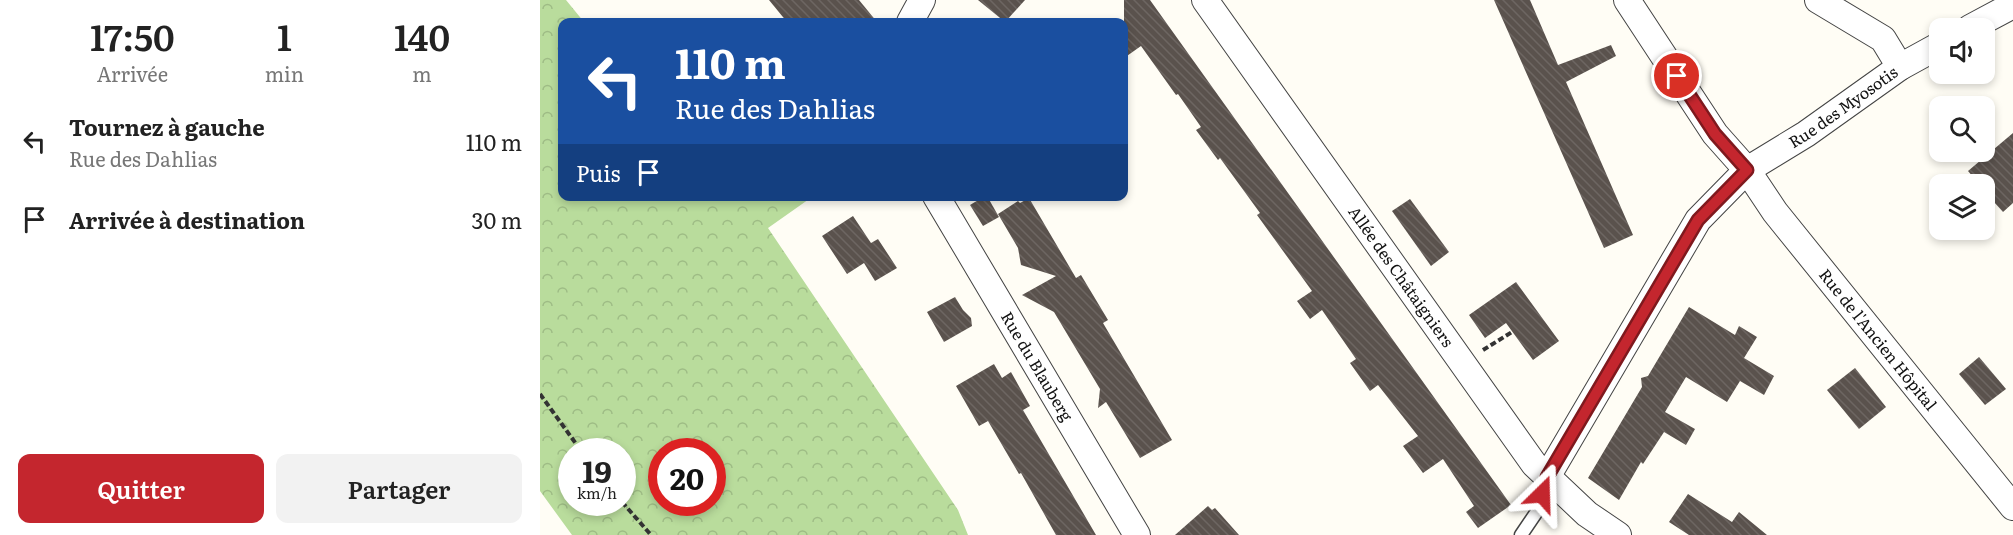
<!DOCTYPE html>
<html lang="fr">
<head>
<meta charset="utf-8">
<style>
	:root { --surface:#fff; --page:#f2f2f2; --text:#222; --muted:#767676; --accent:#c4262e }
	body { margin:0; font-family:Literata,serif; background:var(--page); color:var(--text); height:100vh; display:flex; flex-direction:column; font-size:22px; white-space:nowrap }
	* { box-sizing:border-box; margin:0 }
	p { font-size:20px; color:var(--muted) }
	.icon { flex:none; width:33px; height:33px; fill:none; stroke:currentColor; stroke-width:2; stroke-linecap:round; stroke-linejoin:round }
	.map { position:relative; flex:1; overflow:hidden }
	.side { display:flex; flex-direction:column; background:var(--surface); width:540px }
	.side>* { flex:none }
	.top-card { position:absolute; left:18px; top:18px; width:570px; height:183px; border-radius:12px; box-shadow:0 3px 9px #0003; background:#1a4fa0; color:#fff; overflow:hidden }
	.fabs { position:absolute; left:1389px; top:18px; display:grid; gap:12px }
	.fabs a { display:grid; place-items:center; width:66px; height:66px; border-radius:12px; background:var(--surface); box-shadow:0 3px 9px #0003; font-size:30px }
	.speed { position:absolute; left:18px; top:438px; display:flex; gap:12px; font-size:30px; font-weight:700; text-align:center }
	.speed>* { display:grid; place-content:center; width:78px; height:78px; border-radius:50%; background:var(--surface); box-shadow:0 3px 9px #0003; line-height:1 }
	.speed small { font-size:15px; font-weight:400 }
	.speed .limit { border:9px solid #d22; background:#fff; color:#111 }
	.pin { position:absolute; display:grid; place-items:center; width:51px; height:51px; color:#fff; margin:-26px; border:3px solid #fff; border-radius:50%; box-shadow:0 2px 6px #0007 }
	.me { position:absolute; width:66px; margin:-33px; rotate:22deg; stroke-linejoin:round; filter:drop-shadow(0 0 4px #0008) }
	.turn { display:flex; align-items:center; gap:21px; height:126px; padding:0 18px; font-size:27px }
	.turn .icon { width:78px; height:78px; stroke-width:2.5 }
	.turn b { display:block; font-size:42px; line-height:51px }
	.then { display:flex; align-items:center; height:57px; padding:0 18px; background:#0003; gap:12px; font-size:22px }
	.eta { display:flex; justify-content:space-evenly; align-items:center; height:102px; text-align:center }
	.eta b { font-size:36px; font-weight:600; line-height:42px }
	.cta { display:flex; gap:12px; margin-top:auto; padding:12px 18px }
	.cta a { flex:1; height:69px; border-radius:12px; background:var(--accent); color:#fff; font-size:24px; font-weight:600; line-height:69px; text-align:center }
	.cta a+a { background:var(--page); color:var(--text) }
	ul { padding:0; list-style:none }
	li { display:flex; align-items:center; gap:18px; height:78px; padding:0 18px }
	li div { flex:1 }
	li b { display:block; font-size:22px }
	li em { font-style:normal }
	main { display:flex; flex:1; min-height:0 }
	.map>svg:first-child { display:block }
</style>
</head>
<body>
<main>
<section class="side">
<div class="eta">
<div><b>17:50</b><p>Arrivée</p></div>
<div><b>1</b><p>min</p></div>
<div><b>140</b><p>m</p></div>
</div>
<ul>
<li><svg class="icon" aria-label="left" viewBox="0 0 24 24"><path d="M17 20v-9H6M10 6l-5 5 5 5"/></svg><div><b>Tournez à gauche</b><p>Rue des Dahlias</p></div><em>110 m</em></li>
<li><svg class="icon" aria-label="arrive" viewBox="0 0 24 24"><path d="M6 21V4h12l-3 4 3 4H6"/></svg><div><b>Arrivée à destination</b></div><em>30 m</em></li>
</ul>
<div class="cta"><a>Quitter</a><a>Partager</a></div>
</section>
<div class="map">
<svg width="1473" height="535" viewBox="0 0 1473 535">
	<defs>
		<pattern id="forest-crowns" width="20" height="18" patternUnits="userSpaceOnUse" patternTransform="scale(1.5)"><rect width="20" height="18" fill="#b9dc9c"/><path d="M2 6a3 3 0 1 1 6 0M12 15a3 3 0 1 1 6 0" fill="none" stroke="#9ebc85"/></pattern>
		<pattern id="building-back-hatch" width="6" height="6" patternUnits="userSpaceOnUse" patternTransform="scale(1.5)"><rect width="6" height="6" fill="#5a524d"/><path d="M-1 5l2 2M0 0l6 6M5-1l2 2" fill="none" stroke="#6d6662"/></pattern>
	</defs>
	<rect width="100%" height="100%" fill="#fffdf5"/>
	<path fill="url(#forest-crowns)" fill-rule="evenodd" d="M 0,0 L 26,0 L 44,22 L 22,22 L 22,196 L 272,197 L 228,228 L 418,510 L 428,535 L 32,535 L 0,491 ZM 32,452 L 82,452 L 82,502 L 32,502 ZM 122,452 L 172,452 L 172,502 L 122,502 Z"/>
	<g fill="url(#building-back-hatch)">
		<path d="M 229,0 L 319,0 L 337,22 L 247,22 Z"/>
		<path d="M 438,0 L 485,0 L 465,22 Z"/>
		<path d="M 584,0 L 610,0 L 971,505 L 938,528 L 926,512 L 934,506 L 903,459 L 883,473 L 863,446 L 878,436 L 838,385 L 830,391 L 810,363 L 816,359 L 782,310 L 770,319 L 757,301 L 772,291 L 717,215 L 720,213 L 680,158 L 678,160 L 656,130 L 661,127 L 638,94 L 636,95 L 601,46 L 584,58 Z"/>
		<path d="M 954,0 L 990,0 L 1018,65 L 1071,45 L 1076,56 L 1026,82 L 1093,235 L 1064,248 Z"/>
		<path d="M 1473,133 L 1473,203 L 1463,212 L 1444,191 L 1444,184 L 1439,184 L 1428,171 Z"/>
		<path d="M 445,196 L 447,196 L 459,217 L 443,226 L 430,205 Z"/>
		<path d="M 489,198 L 536,278 L 541,275 L 568,320 L 563,323 L 632,440 L 600,458 L 566,402 L 558,408 L 560,389 L 514,312 L 482,295 L 516,276 L 481,265 L 478,248 L 458,214 L 478,201 L 480,203 Z"/>
		<path d="M 870,199 L 909,252 L 891,266 L 852,211 Z"/>
		<path d="M 313,216 L 331,243 L 338,239 L 357,268 L 335,281 L 324,263 L 307,274 L 282,236 Z"/>
		<path d="M 976,282 L 1019,341 L 993,360 L 966,323 L 945,338 L 929,315 Z"/>
		<path d="M 415,297 L 423,310 L 431,318 L 432,326 L 404,342 L 387,312 Z"/>
		<path d="M 1149,307 L 1195,335 L 1199,326 L 1217,337 L 1204,358 L 1234,376 L 1224,395 L 1200,381 L 1187,402 L 1146,377 L 1125,412 L 1155,429 L 1146,445 L 1124,432 L 1103,464 L 1101,462 L 1079,500 L 1048,478 L 1102,387 L 1101,378 L 1108,376 Z"/>
		<path d="M 1439,357 L 1466,389 L 1445,405 L 1419,374 Z"/>
		<path d="M 454,364 L 462,378 L 471,372 L 490,406 L 483,410 L 556,535 L 516,535 L 481,473 L 479,474 L 448,421 L 439,426 L 416,386 Z"/>
		<path d="M 1315,368 L 1346,407 L 1319,429 L 1287,390 Z"/>
		<path d="M 1148,494 L 1192,522 L 1199,512 L 1227,535 L 1149,535 L 1129,522 Z"/>
		<path d="M 668,506 L 672,510 L 675,508 L 699,535 L 635,535 Z"/>
	</g>
	<g fill="none" stroke-linecap="round" stroke-linejoin="round">
		<defs>
			<path id="service" d="M 981,535 L 998,510 L 1007,477"/>
			<g id="minor">
				<path id="s1" d="M 665,0 L 994,464 L 1047,514 L 1078,535"/>
				<path id="s2" d="M 1087,0 L 1175,134 L 1207,170 L 1235,212 L 1473,507"/>
				<path d="M 1278,0 L 1343,39 L 1360,67"/>
				<path d="M 370,22 L 382,0"/>
				<path d="M 1430,28 L 1473,5"/>
				<path id="s3" d="M 396,196 L 597,535"/>
				<path id="s4" d="M 1007,477 L 1158,220 L 1207,170 L 1266,134 L 1360,67 L 1400,45"/>
			</g>
		</defs>
		<use href="#service" stroke="#444" stroke-width="15"/>
		<use href="#minor" stroke="#444" stroke-width="28"/>
		<g stroke="#333" stroke-width="4" stroke-dasharray="6 3" stroke-linecap="butt">
			<path d="M 943,350 L 972,332"/>
			<path d="M 0,394 L 42,452"/>
			<path d="M 82,502 L 111,535"/>
		</g>
		<use href="#service" stroke="#fff" stroke-width="12"/>
		<use href="#minor" stroke="#fff" stroke-width="26"/>
	</g>
	<g fill="none" stroke-linecap="round" stroke-linejoin="round">
		<defs>
			<path id="route" d="M 1002,494 L 1007,477 L 1158,220 L 1207,170 L 1175,134 L 1137,76"/>
		</defs>
		<use href="#route" stroke="#7f191e" stroke-width="15"/>
		<use href="#route" stroke="#c4262e" stroke-width="10"/>
	</g>
	<g text-anchor="middle" stroke-width="6" stroke-linejoin="round" paint-order="stroke">
		<g font-size="16" fill="#111" stroke="#fff">
			<text dy="6" stroke="none"><textPath href="#s4" startOffset="483">Rue des Myosotis</textPath></text>
			<text dy="6" stroke="none"><textPath href="#s1" startOffset="339">Allée des Châtaigniers</textPath></text>
			<text dy="6" stroke="none"><textPath href="#s2" startOffset="423">Rue de l'Ancien Hôpital</textPath></text>
			<text dy="6" stroke="none"><textPath href="#s3" startOffset="198">Rue du Blauberg</textPath></text>
		</g>
	</g>
</svg>
<div class="fabs">
<a><svg class="icon" aria-label="sound" viewBox="0 0 24 24"><path d="M4 9h4l5-4v14l-5-4H4zM17 9q2 3 0 6"/></svg></a>
<a><svg class="icon" aria-label="search" viewBox="0 0 24 24"><circle cx="10" cy="10" r="6"/><path d="M15 15l6 6"/></svg></a>
<a><svg class="icon" aria-label="layers" viewBox="0 0 24 24"><path d="M12 4l9 5-9 5-9-5zM3 14l9 5 9-5"/></svg></a>
</div>
<div class="speed"><div>19<small>km/h</small></div><div class="limit">20</div></div>
<div class="pin" style="left:1137px;top:76px;background:#d93025"><svg class="icon" aria-label="arrive" viewBox="0 0 24 24"><path d="M6 21V4h12l-3 4 3 4H6"/></svg></div>
<svg class="me" style="left:1002px;top:494px" viewBox="-20 -20 40 40"><path d="M0-17L14 15 0 8-14 15z" fill="#c4262e" stroke="#fff" stroke-width="4"/></svg>
<div class="top-card">
<div class="turn"><svg class="icon" aria-label="left" viewBox="0 0 24 24"><path d="M17 20v-9H6M10 6l-5 5 5 5"/></svg><div><b>110 m</b>Rue des Dahlias</div></div>
<div class="then">Puis<svg class="icon" aria-label="arrive" viewBox="0 0 24 24"><path d="M6 21V4h12l-3 4 3 4H6"/></svg></div>
</div>
</div>
</main>
</body>
</html>
